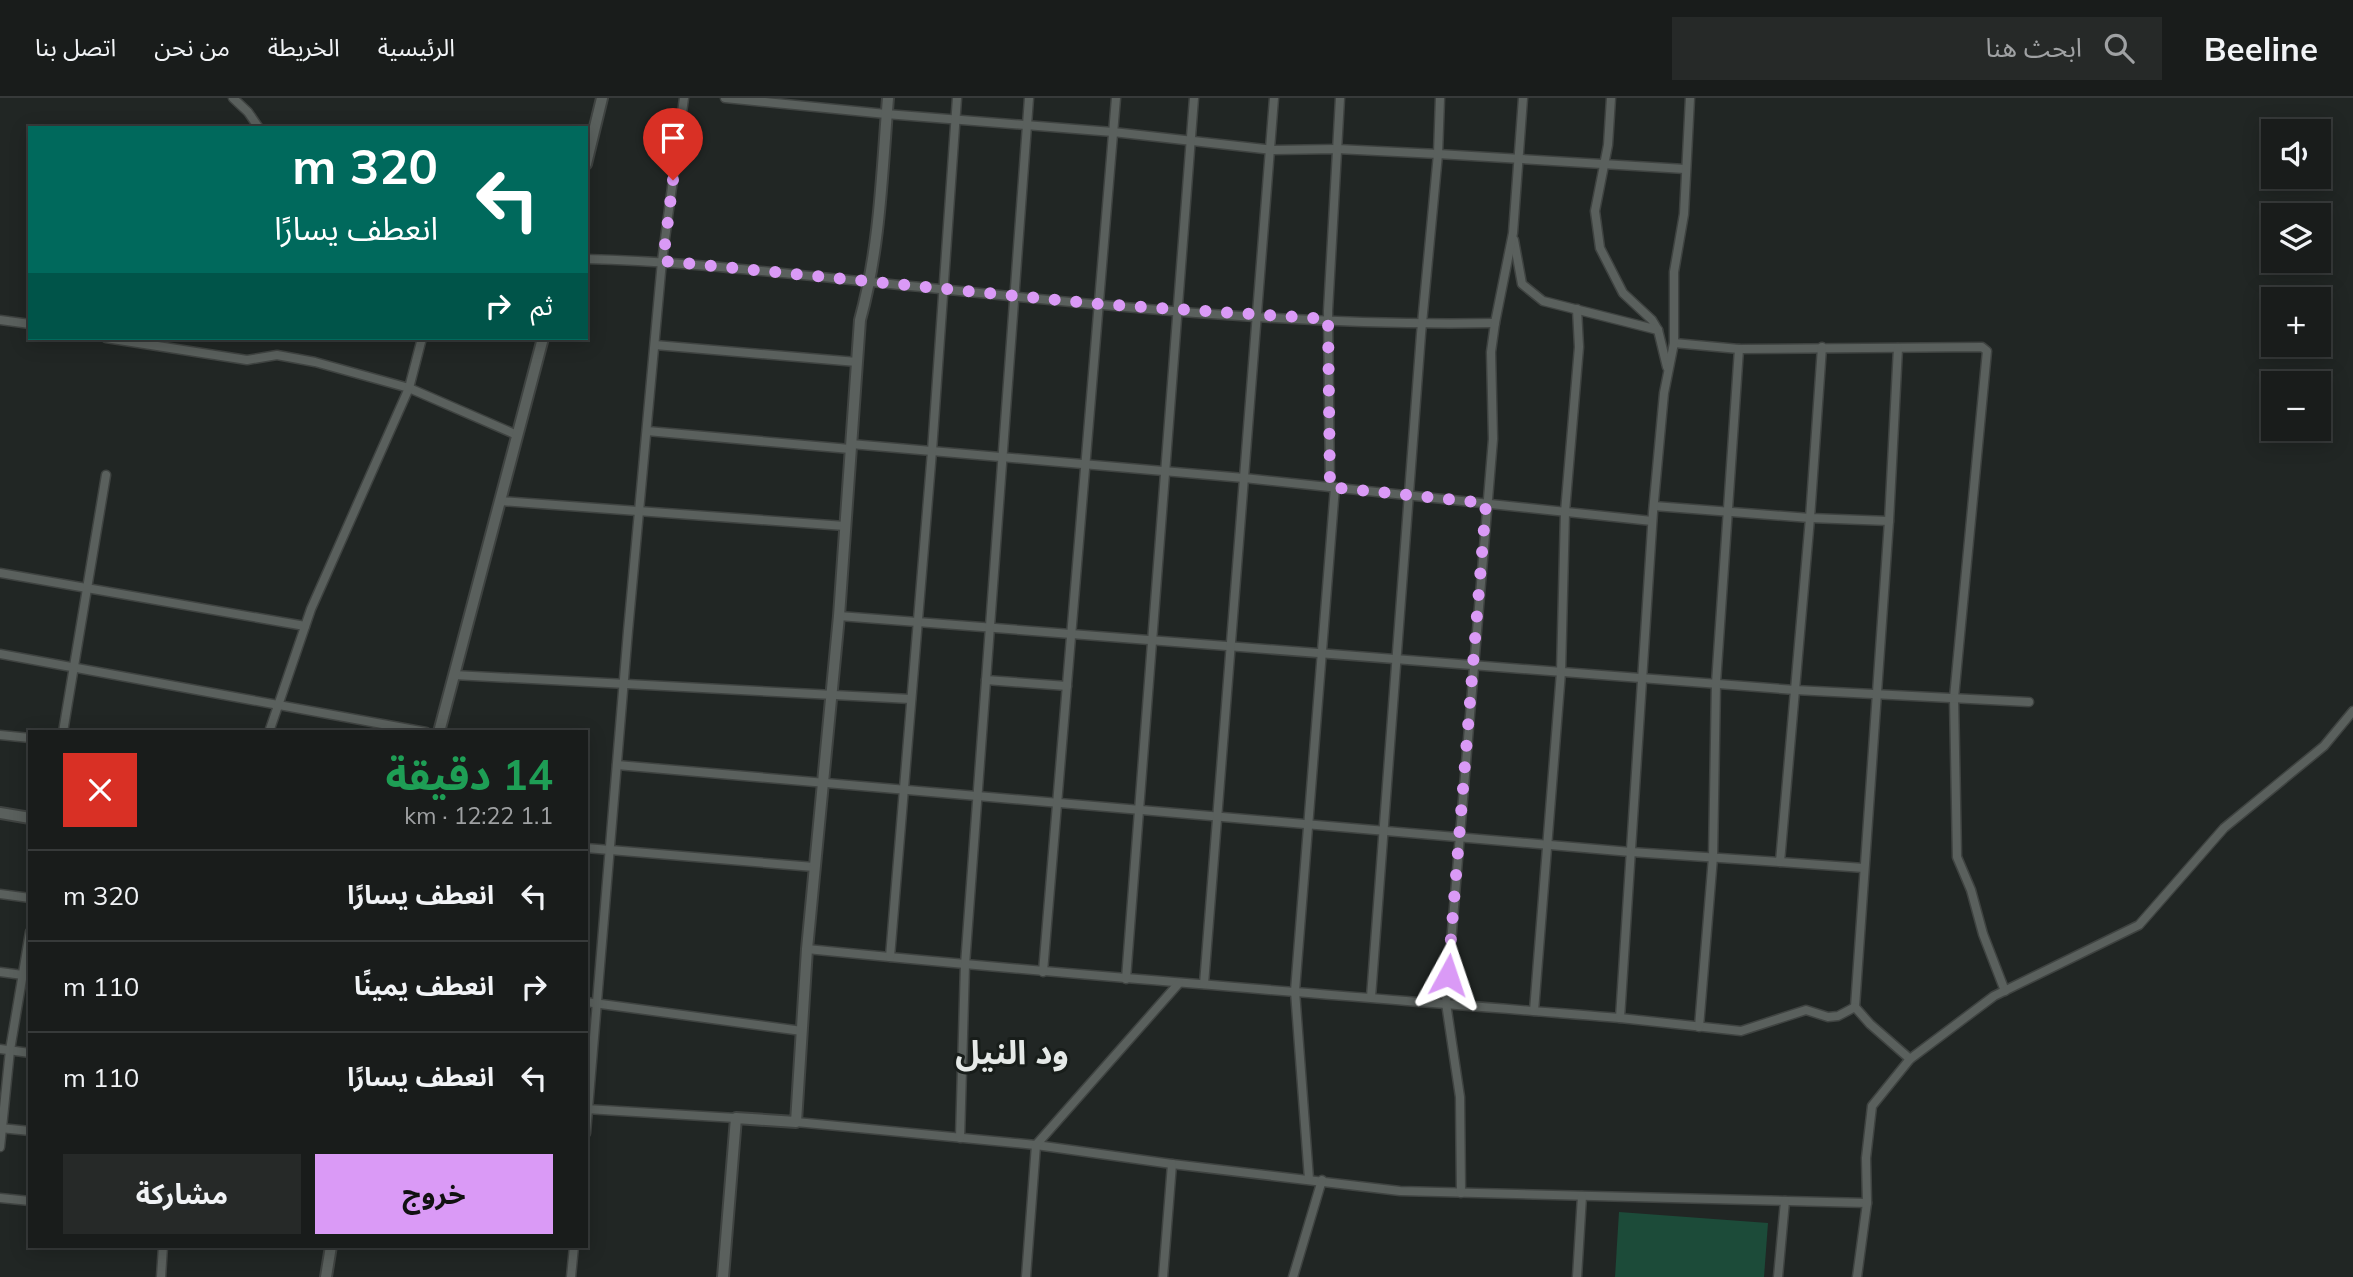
<!DOCTYPE html>
<html lang="ar">
<head>
<meta charset="utf-8">
<style>
	:root { --surface:#191c1b; --page:#262928; --text:#f1f3f6; --muted:#9fa1a3; --line:#373a3a; --accent:#da9af6 }
	body { margin:0; font-family:Mulish,"Noto Sans Arabic",sans-serif; background:var(--page); color:var(--text); direction:rtl; height:100vh; display:flex; flex-direction:column; font-size:26px; white-space:nowrap }
	* { box-sizing:border-box; margin:0 }
	p { font-size:23px; color:var(--muted) }
	.icon { flex:none; width:38px; height:38px; fill:none; stroke:currentColor; stroke-width:2; stroke-linecap:round; stroke-linejoin:round }
	.map { position:relative; flex:1; overflow:hidden; direction:ltr }
	.drawer { position:absolute; left:28px; top:632px; width:560px; height:518px; display:flex; flex-direction:column; background:var(--surface); border-radius:0px; box-shadow:0 4px 18px #0003,0 0 0 2px var(--line); direction:rtl }
	.drawer>* { flex:none }
	.guide { position:absolute; left:28px; top:28px; width:560px; height:214px; border-radius:0px; box-shadow:0 4px 18px #0003,0 0 0 2px var(--line); direction:rtl; background:#00695c; color:#fff; overflow:hidden }
	.tools { position:absolute; left:2261px; top:21px; display:grid; gap:14px }
	.tools a { display:grid; place-items:center; width:70px; height:70px; border-radius:0px; background:var(--surface); box-shadow:0 4px 18px #0003,0 0 0 2px var(--line); font-size:35px }
	.pin { position:absolute; display:grid; place-items:center; width:60px; height:60px; color:#fff; margin:-72px -30px; border-radius:50% 50% 50% 0; rotate:-45deg; box-shadow:0 0 7px #0007 }
	.pin .icon { rotate:45deg }
	.me { position:absolute; width:77px; margin:-38px; rotate:5deg; stroke-linejoin:round; filter:drop-shadow(0 0 5px #0008) }
	.turn { display:flex; align-items:center; gap:24px; height:147px; padding:0 35px; font-size:32px }
	.turn .icon { width:91px; height:91px; stroke-width:2.5 }
	.turn b { display:block; font-size:49px; line-height:60px }
	.then { display:flex; align-items:center; height:66px; padding:0 35px; background:#0003; gap:14px; font-size:26px }
	.round { display:grid; place-items:center; flex:none; width:74px; height:74px; border-radius:0px; background:var(--page) }
	.head { display:flex; align-items:center; justify-content:space-between; height:119px; padding:0 35px }
	h1 { font-size:42px; font-weight:700; line-height:52px; color:#1e9e55 }
	.primary-button { display:flex; gap:14px; margin-top:auto; padding:14px 35px }
	.primary-button a { flex:1; height:80px; border-radius:0px; background:var(--accent); color:#111; font-size:28px; font-weight:700; line-height:80px; text-align:center }
	.primary-button a+a { background:var(--page); color:var(--text) }
	ul { padding:0; list-style:none }
	li { display:flex; align-items:center; gap:21px; height:91px; padding:0 35px; border-top:2px solid var(--line) }
	li div { flex:1 }
	li b { display:block; font-size:26px }
	li em { font-style:normal }
	header { display:flex; align-items:center; gap:42px; box-sizing:border-box; height:98px; padding:0 35px; background:var(--surface); border-bottom:2px solid var(--line) }
	header strong { font-size:33px }
	nav { display:flex; gap:38px; margin-inline-start:auto; font-size:24px }
	.search { width:490px; height:63px; background:var(--page); display:flex; align-items:center; gap:18px; box-sizing:border-box; padding:0 24px; border-radius:0px; color:var(--muted); font-size:26px }
	.map>svg:first-child { display:block }
</style>
</head>
<body>
<header>
<strong>Beeline</strong>
<div class="search"><svg class="icon" aria-label="search" viewBox="0 0 24 24"><circle cx="10" cy="10" r="6"/><path d="M15 15l6 6"/></svg>ابحث هنا</div>
<nav><a>الرئيسية</a><a>الخريطة</a><a>من نحن</a><a>اتصل بنا</a></nav>
</header>
<div class="map">
<svg width="2353" height="1179" viewBox="0 0 2353 1179">
	<rect width="100%" height="100%" fill="#212624"/>
	<path fill="#1c4b39" d="M 1619,1114 L 1768,1125 L 1764,1179 L 1615,1179 Z"/>
	<g fill="none" stroke-linecap="round" stroke-linejoin="round">
		<defs>
			<g id="street">
				<path d="M 233,0 L 248,14 L 259,30"/>
				<path d="M 725,0 L 886,16 L 1113,34 L 1273,52 L 1337,51 L 1438,56 L 1685,71"/>
				<path d="M 1611,0 L 1608,47 L 1595,113 L 1600,150 L 1623,195 L 1652,222 L 1658,232 L 1667,269"/>
				<path d="M 1514,142 L 1522,186 L 1543,203 L 1658,232"/>
				<path d="M 586,161 C 682,163 776,175 871,184 C 1078,205 1287,229 1495,225"/>
				<path d="M 0,222 L 30,226"/>
				<path d="M 106,240 L 247,262 L 277,257 L 315,264 L 409,290 L 517,337"/>
				<path d="M 1674,245 L 1739,251 L 1982,249 L 1987,253 L 1954,600 L 1957,759 L 1971,792 L 1983,836 L 2005,893"/>
				<path d="M 655,247 L 857,264"/>
				<path d="M 647,333 L 850,351"/>
				<path d="M 851,346 L 1244,380 L 1652,423"/>
				<path d="M 1330,389 L 1328,213 L 1340,0"/>
				<path d="M 500,403 L 845,428"/>
				<path d="M 1654,408 L 1810,420 L 1889,423"/>
				<path d="M 0,475 L 305,528"/>
				<path d="M 839,518 L 1795,592 L 2029,604"/>
				<path d="M 0,556 L 426,634"/>
				<path d="M 454,577 L 911,601"/>
				<path d="M 986,582 L 1067,588"/>
				<path d="M 63,634 L 106,377"/>
				<path d="M 269,634 L 311,511 L 409,290 L 422,240"/>
				<path d="M 0,637 L 30,640"/>
				<path d="M 617,667 L 1631,754 L 1780,764 L 1810,420 L 1822,249"/>
				<path d="M 586,750 L 814,769"/>
				<path d="M 1780,764 L 1864,770"/>
				<path d="M 0,796 L 30,800"/>
				<path d="M 807,851 C 1078,878 1349,898 1620,920 L 1653,414 L 1664,295 L 1674,245 L 1674,174 L 1684,116 L 1690,0"/>
				<path d="M 890,859 L 932,353 L 957,0"/>
				<path d="M 0,874 L 30,878"/>
				<path d="M 1043,874 L 1116,0"/>
				<path d="M 1126,881 L 1194,0"/>
				<path d="M 1204,886 L 1274,0"/>
				<path d="M 1371,899 L 1421,236 L 1438,56 L 1440,0"/>
				<path d="M 586,904 L 802,933"/>
				<path d="M 1855,909 L 1889,423 L 1898,250"/>
				<path d="M 1534,913 L 1561,574 L 1565,414 L 1579,249 L 1577,211"/>
				<path d="M 1620,920 L 1741,933 L 1806,912 L 1828,919 L 1838,918 L 1855,909 L 1870,926 L 1910,961"/>
				<path d="M 1699,929 L 1713,759 L 1716,585 L 1739,251"/>
				<path d="M 0,951 L 30,955"/>
				<path d="M 586,1011 L 736,1020"/>
				<path d="M 796,1024 L 1036,1047 L 1172,1066 L 1400,1093 L 1867,1105"/>
				<path d="M 0,1030 L 30,1033"/>
				<path d="M 586,1035 L 628,533 L 662,163 L 684,0"/>
				<path d="M 960,1040 L 965,867 L 1029,0"/>
				<path d="M 0,1049 L 10,952 L 30,834"/>
				<path d="M 1309,1081 L 1295,893 L 1335,389"/>
				<path d="M 1461,1095 L 1460,999 L 1446,905 L 1493,341 L 1491,254 L 1495,225 L 1513,135 L 1523,0"/>
				<path d="M 0,1100 L 30,1103"/>
				<path d="M 161,1179 L 163,1148"/>
				<path d="M 571,1179 L 574,1148"/>
				<path d="M 1026,1179 L 1036,1047 L 1179,885"/>
				<path d="M 1163,1179 L 1172,1066"/>
				<path d="M 1293,1179 L 1322,1082"/>
				<path d="M 1577,1179 L 1582,1098"/>
				<path d="M 1778,1179 L 1785,1103"/>
				<path d="M 1857,1179 L 1867,1105 L 1866,1060 L 1872,1008 L 1910,961 L 1994,898 L 2139,827 L 2224,730 L 2324,648 L 2353,613"/>
			</g>
			<g id="secondary">
				<path d="M 586,66 L 602,0"/>
				<path d="M 439,634 L 543,240"/>
				<path d="M 0,715 L 30,720"/>
				<path d="M 326,1179 L 331,1148"/>
				<path d="M 723,1179 L 736,1020 L 796,1024 L 807,851 L 839,518 L 860,222 C 880,150 882,74 888,0"/>
			</g>
		</defs>
		<use href="#street" stroke="#3f4341" stroke-width="11"/>
		<use href="#secondary" stroke="#3f4341" stroke-width="14"/>
		<use href="#street" stroke="#5a605d" stroke-width="8"/>
		<use href="#secondary" stroke="#5a605d" stroke-width="10"/>
	</g>
	<g fill="none" stroke-linecap="round" stroke-linejoin="round">
		<path stroke="#da9af6" stroke-width="12" stroke-dasharray="0 21.6" d="M 673,82 L 663,163 L 1099,206 L 1328,221 L 1330,389 L 1486,405 L 1448,877"/>
	</g>
	<g text-anchor="middle" stroke-width="6" stroke-linejoin="round" paint-order="stroke">
		<g font-size="33" font-weight="bold" fill="#e5e9e7" stroke="#181d1a">
			<text x="1012" y="966">ود النيل</text>
		</g>
	</g>
</svg>
<div class="tools">
<a><svg class="icon" aria-label="sound" viewBox="0 0 24 24"><path d="M4 9h4l5-4v14l-5-4H4zM17 9q2 3 0 6"/></svg></a>
<a><svg class="icon" aria-label="layers" viewBox="0 0 24 24"><path d="M12 4l9 5-9 5-9-5zM3 14l9 5 9-5"/></svg></a>
<a>+</a>
<a>−</a>
</div>
<div class="pin" style="left:673px;top:82px;background:#d93025"><svg class="icon" aria-label="arrive" viewBox="0 0 24 24"><path d="M6 21V4h12l-3 4 3 4H6"/></svg></div>
<svg class="me" style="left:1448px;top:877px" viewBox="-20 -20 40 40"><path d="M0-17L14 15 0 8-14 15z" fill="#da9af6" stroke="#fff" stroke-width="4"/></svg>
<div class="guide">
<div class="turn"><svg class="icon" aria-label="left" viewBox="0 0 24 24"><path d="M17 20v-9H6M10 6l-5 5 5 5"/></svg><div><b>320 m</b>انعطف يسارًا</div></div>
<div class="then">ثم<svg class="icon" aria-label="right" viewBox="0 0 24 24"><path d="M7 20v-9h11M14 6l5 5-5 5"/></svg></div>
</div>
<section class="drawer">
<div class="head"><div><h1>14 دقيقة</h1><p>1.1 km · 12:22</p></div><a class="round" style="background:#d93025;color:#fff"><svg class="icon" aria-label="close" viewBox="0 0 24 24"><path d="M6 6l12 12M18 6L6 18"/></svg></a></div>
<ul>
<li><svg class="icon" aria-label="left" viewBox="0 0 24 24"><path d="M17 20v-9H6M10 6l-5 5 5 5"/></svg><div><b>انعطف يسارًا</b></div><em>320 m</em></li>
<li><svg class="icon" aria-label="right" viewBox="0 0 24 24"><path d="M7 20v-9h11M14 6l5 5-5 5"/></svg><div><b>انعطف يمينًا</b></div><em>110 m</em></li>
<li><svg class="icon" aria-label="left" viewBox="0 0 24 24"><path d="M17 20v-9H6M10 6l-5 5 5 5"/></svg><div><b>انعطف يسارًا</b></div><em>110 m</em></li>
</ul>
<div class="primary-button"><a>خروج</a><a>مشاركة</a></div>
</section>
</div>
</body>
</html>
